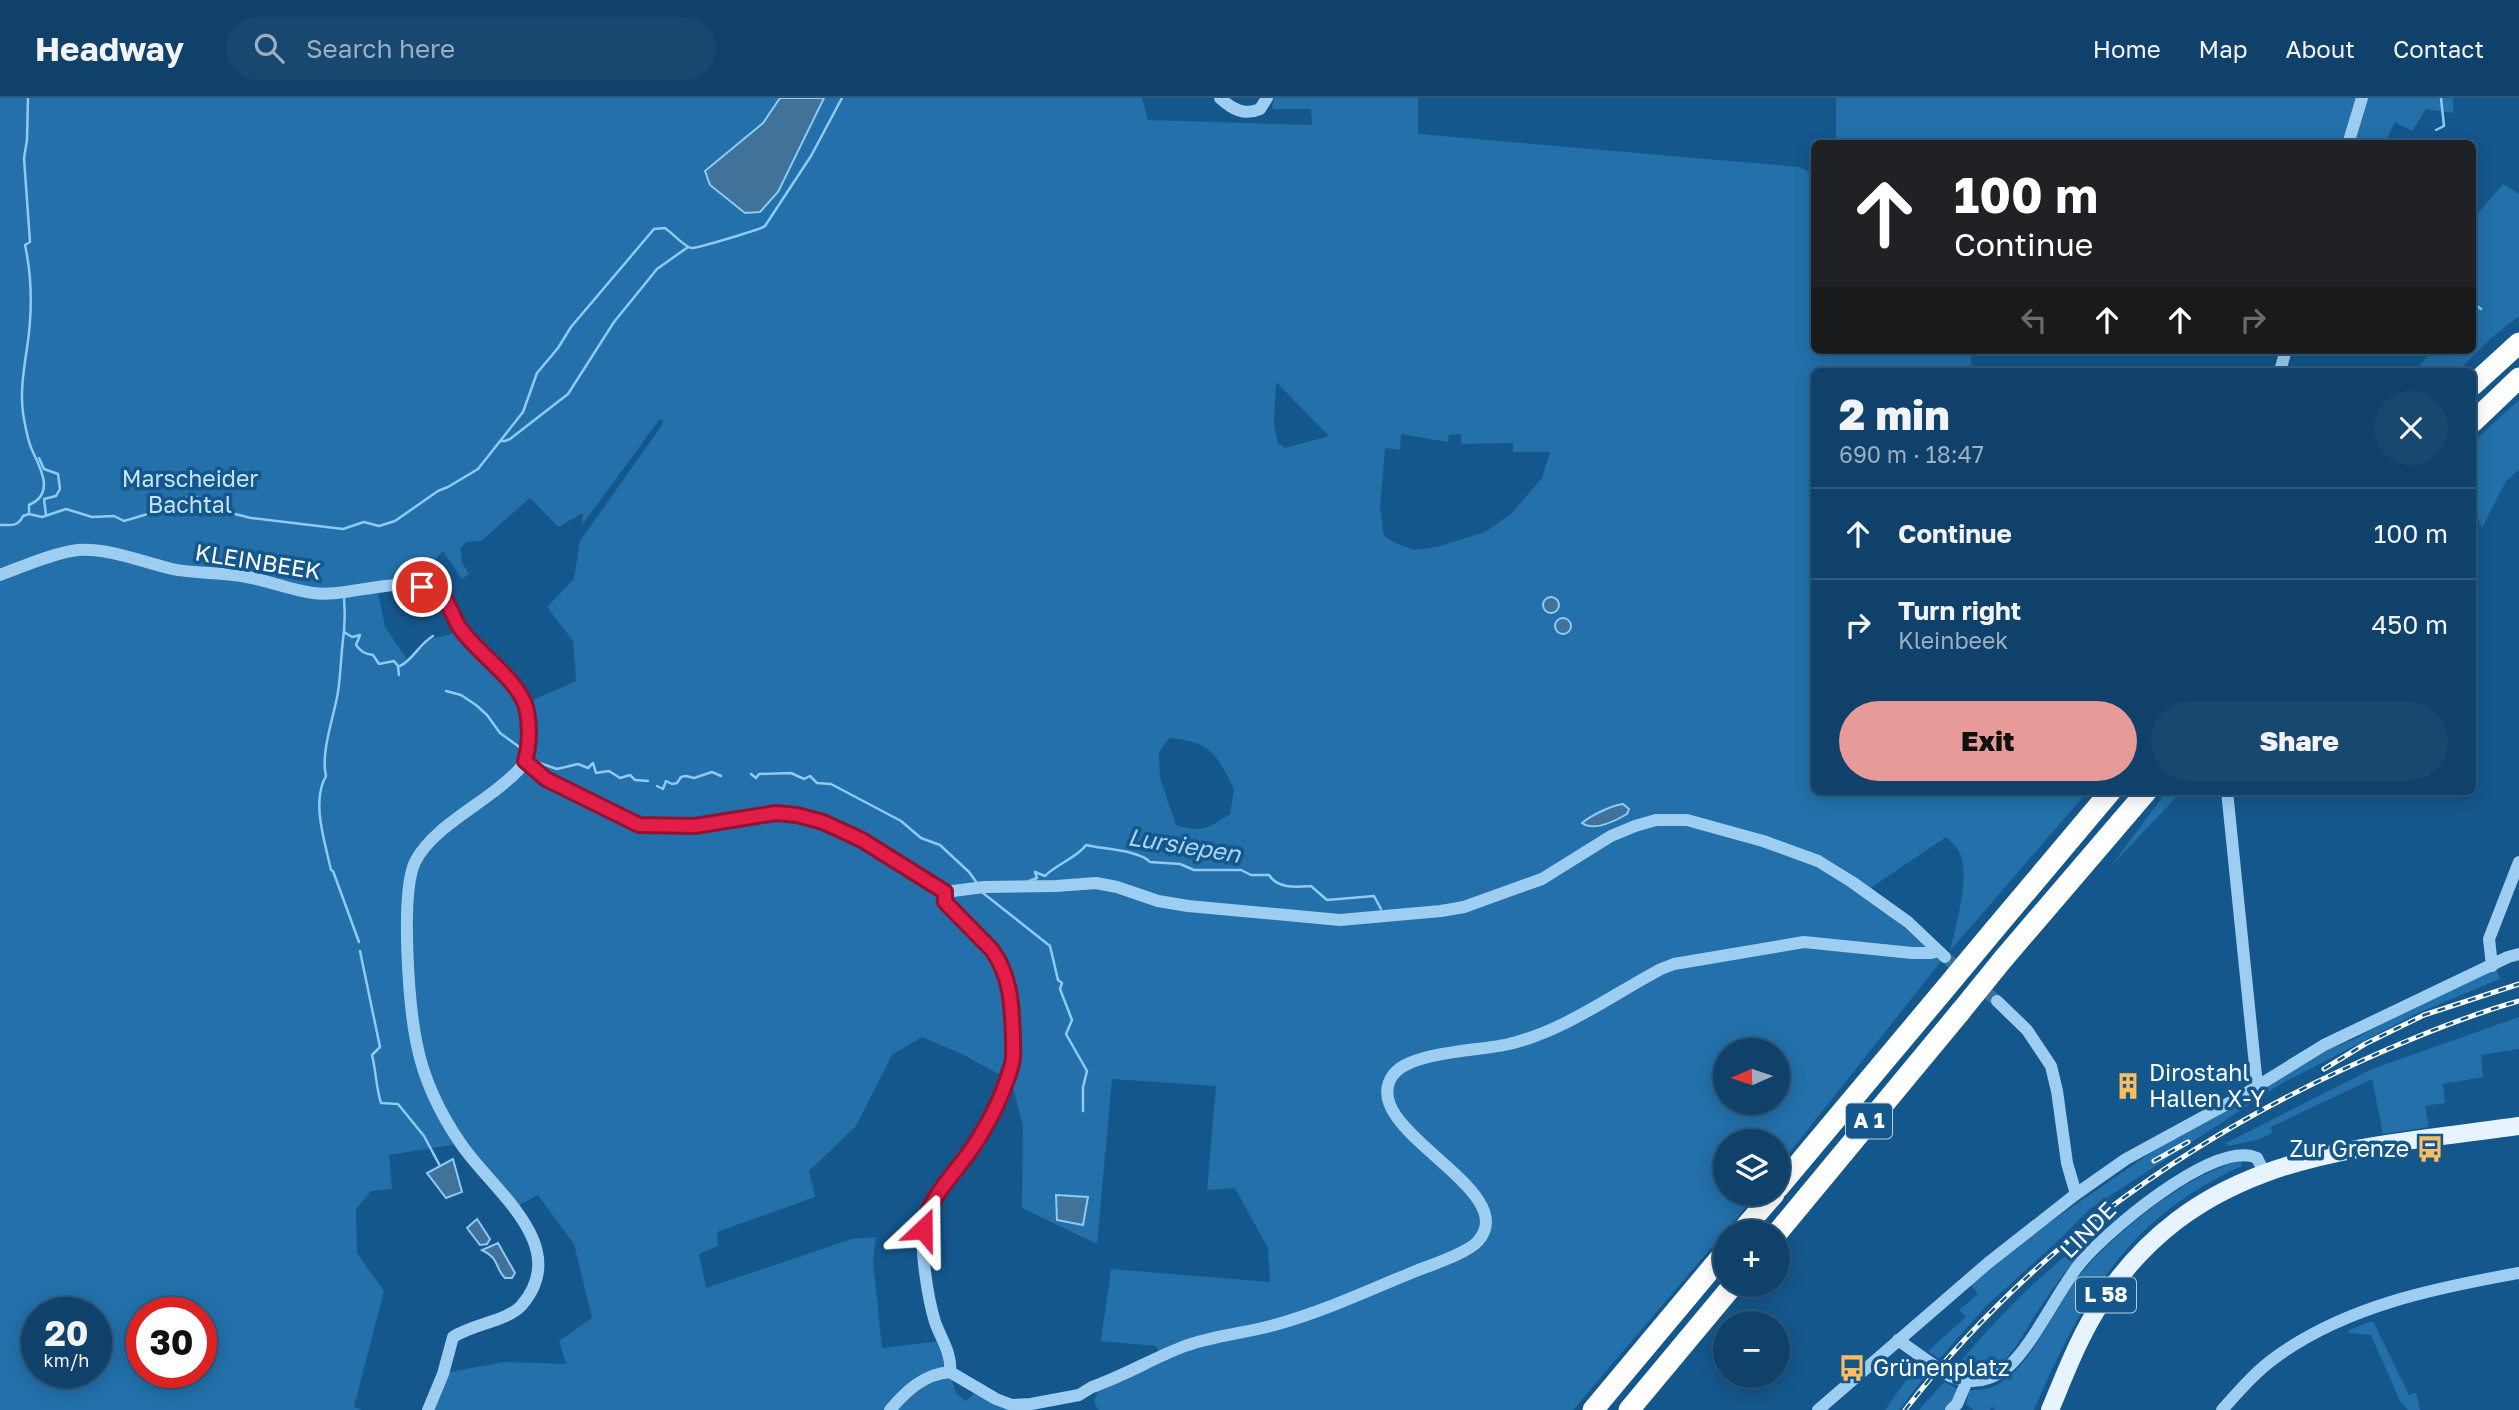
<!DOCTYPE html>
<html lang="en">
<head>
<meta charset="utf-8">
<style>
	:root { --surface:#0f416a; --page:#184870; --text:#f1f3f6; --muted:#9bafc1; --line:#2f5a7e; --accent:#e69b98 }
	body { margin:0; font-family:"Golos Text",sans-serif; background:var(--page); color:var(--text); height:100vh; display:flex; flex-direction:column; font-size:26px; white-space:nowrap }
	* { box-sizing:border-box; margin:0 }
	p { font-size:23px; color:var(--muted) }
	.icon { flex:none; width:38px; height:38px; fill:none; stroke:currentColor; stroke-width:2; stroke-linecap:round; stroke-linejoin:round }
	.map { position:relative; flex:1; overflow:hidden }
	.sheet { position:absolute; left:1811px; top:270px; width:665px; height:427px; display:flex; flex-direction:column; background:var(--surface); border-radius:10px; box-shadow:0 4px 18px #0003,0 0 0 2px var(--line) }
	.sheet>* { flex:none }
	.top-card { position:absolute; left:1811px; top:42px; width:665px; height:214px; border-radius:10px; box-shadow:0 4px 18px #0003,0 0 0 2px var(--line); background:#202124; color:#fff; overflow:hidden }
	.needle { width:46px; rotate:267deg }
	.tools { position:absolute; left:1713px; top:940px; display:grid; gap:14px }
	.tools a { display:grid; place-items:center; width:77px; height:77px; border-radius:50%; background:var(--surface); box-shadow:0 4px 18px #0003,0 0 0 2px var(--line); font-size:35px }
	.speed { position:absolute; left:21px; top:1199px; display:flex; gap:14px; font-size:35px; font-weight:700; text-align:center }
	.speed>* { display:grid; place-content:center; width:91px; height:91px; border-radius:50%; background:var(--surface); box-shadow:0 4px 18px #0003,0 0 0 2px var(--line); line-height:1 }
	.speed small { font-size:18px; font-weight:400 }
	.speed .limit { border:10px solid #d22; background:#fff; color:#111 }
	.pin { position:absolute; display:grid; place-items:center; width:60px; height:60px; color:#fff; margin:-30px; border:4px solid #fff; border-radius:50%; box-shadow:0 2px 7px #0007 }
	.me { position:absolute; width:77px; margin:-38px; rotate:23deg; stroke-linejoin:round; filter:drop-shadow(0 0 5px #0008) }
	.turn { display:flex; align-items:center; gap:24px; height:147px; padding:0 28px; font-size:32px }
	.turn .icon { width:91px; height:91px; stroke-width:2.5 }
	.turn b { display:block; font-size:49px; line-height:60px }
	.lanes { display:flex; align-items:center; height:66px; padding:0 28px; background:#0003; justify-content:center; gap:35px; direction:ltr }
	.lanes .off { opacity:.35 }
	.round { display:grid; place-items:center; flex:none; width:74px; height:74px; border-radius:37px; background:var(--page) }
	.headline { display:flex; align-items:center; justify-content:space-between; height:119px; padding:0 28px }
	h1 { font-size:42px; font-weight:800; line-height:52px }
	.button { display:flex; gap:14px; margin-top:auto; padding:14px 28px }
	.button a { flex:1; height:80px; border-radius:42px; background:var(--accent); color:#111; font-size:28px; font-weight:800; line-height:80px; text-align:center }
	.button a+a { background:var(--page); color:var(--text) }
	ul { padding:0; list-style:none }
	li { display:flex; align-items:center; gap:21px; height:91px; padding:0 28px; border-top:2px solid var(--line) }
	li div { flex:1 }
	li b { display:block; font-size:26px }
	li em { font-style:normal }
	header { display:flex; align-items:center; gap:42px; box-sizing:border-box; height:98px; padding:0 35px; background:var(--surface); border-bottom:2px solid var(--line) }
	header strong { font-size:33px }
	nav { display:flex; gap:38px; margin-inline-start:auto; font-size:24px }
	.search { width:490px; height:63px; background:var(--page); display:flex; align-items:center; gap:18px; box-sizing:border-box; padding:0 24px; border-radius:38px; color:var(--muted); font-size:26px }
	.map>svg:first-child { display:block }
</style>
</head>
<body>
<header>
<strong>Headway</strong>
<div class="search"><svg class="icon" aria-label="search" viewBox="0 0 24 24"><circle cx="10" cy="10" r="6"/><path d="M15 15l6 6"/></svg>Search here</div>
<nav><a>Home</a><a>Map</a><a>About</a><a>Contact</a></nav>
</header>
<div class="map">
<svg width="2519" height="1312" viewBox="0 0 2519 1312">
	<rect width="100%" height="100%" fill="#14578d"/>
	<g fill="#2370aa" fill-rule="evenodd">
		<path d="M 0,0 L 1142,0 L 1148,22 L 1312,27 L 1311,11 L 1272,11 L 1274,0 L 1418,0 L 1418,36 L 1799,69 L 1815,77 L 1815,252 L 1970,252 L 1972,273 L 1815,273 L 1815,693 L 2088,693 L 1950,853 C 1956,827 1970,781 1960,755 C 1957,749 1950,743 1946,739 L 1863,795 L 1942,862 L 1778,1069 L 1778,1043 L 1726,1043 L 1726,1096 L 1757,1096 L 1573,1312 L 1099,1312 L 1094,1305 L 1097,1295 L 1162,1263 L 1156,1248 L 1101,1243 L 1111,1171 L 1270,1184 L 1268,1150 L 1235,1090 L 1207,1092 L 1216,988 L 1112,981 L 1097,1146 L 1022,1110 L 1023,1027 L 1011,983 L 964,957 L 922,939 L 892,957 L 856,1028 L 809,1073 L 815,1099 L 717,1134 L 718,1148 L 699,1156 L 706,1190 L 852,1141 L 876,1139 L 873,1164 L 882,1250 L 940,1243 L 956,1295 L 966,1303 L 975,1295 L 995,1307 L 1012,1312 L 434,1312 L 449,1274 L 505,1264 L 566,1266 L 559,1243 L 592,1220 L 574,1146 L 538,1097 L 512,1111 L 458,1046 L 389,1057 L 392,1091 L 371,1093 L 356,1111 L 357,1155 L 384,1193 L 354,1309 L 362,1312 L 0,1312 ZM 1276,284 L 1329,338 L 1285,350 L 1278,345 L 1274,328 ZM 659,322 L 663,322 L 662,327 L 580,443 L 574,481 L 547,509 L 573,543 L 576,583 L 522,607 L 456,535 L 430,541 L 407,561 L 385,529 L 376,484 L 423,482 L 432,465 L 443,453 L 462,481 L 469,476 L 462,465 L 460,451 L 466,444 L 481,443 L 530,400 L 558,429 L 583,415 L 582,427 ZM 1401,336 L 1448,344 L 1449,337 L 1461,336 L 1461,346 L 1513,345 L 1513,354 L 1550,354 L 1542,380 L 1511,416 L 1485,434 L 1437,449 L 1415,452 L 1397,446 L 1384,438 L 1380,410 L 1385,350 L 1400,352 ZM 1169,640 C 1211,644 1216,655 1234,691 L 1230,716 C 1208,730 1203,735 1176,727 L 1160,680 L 1159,654 ZM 1726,952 L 1778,952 L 1778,1004 L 1726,1004 ZM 37,1214 L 96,1214 L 96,1274 L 37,1274 ZM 142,1214 L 201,1214 L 201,1274 L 142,1274 Z"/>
		<path d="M 1836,0 L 2453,0 L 2453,15 L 2426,11 L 2412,33 L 2395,24 L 2385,45 L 1836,46 Z"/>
		<path d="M 2503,86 L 2519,96 L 2519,218 L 2490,241 L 2458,273 L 2415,273 L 2433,252 L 2473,252 L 2473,121 Z"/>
		<path d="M 2519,302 L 2519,372 L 2506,383 L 2482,430 L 2476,414 L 2473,415 L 2473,344 Z"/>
		<path d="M 2167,693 L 2182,693 L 2111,768 Z"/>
		<path d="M 2496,871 L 2500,881 L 2418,915 L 2279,987 L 2090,1111 L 2061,1140 L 1986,1208 L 1939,1261 L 1928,1253 L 1966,1219 L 1959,1212 L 1978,1196 L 1971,1187 L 2021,1144 L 2162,1047 L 2221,1016 L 2268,984 L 2322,954 L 2357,940 L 2415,907 Z"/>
		<path d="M 2519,919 L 2519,951 L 2481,957 L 2483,979 L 2443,986 L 2445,1005 L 2425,1008 L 2429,1029 L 2383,1036 L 2372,981 L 2271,1029 L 2272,1035 L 2260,1041 L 2229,1048 L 2226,1045 L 2372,971 Z"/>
		<path d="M 2241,1063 L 2242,1068 C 2128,1119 2081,1202 2034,1312 L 1995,1312 L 1992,1308 L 1990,1312 L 1974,1312 L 1966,1306 L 1969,1293 C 1976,1291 1983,1292 1990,1290 C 2026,1278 2051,1218 2072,1187 C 2102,1144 2189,1073 2241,1063 Z"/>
		<path d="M 2074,1151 L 2083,1154 C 2065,1171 2051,1194 2037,1214 C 2017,1245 1999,1291 1954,1271 C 1991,1227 2029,1187 2074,1151 Z"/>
		<path d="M 2373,1223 L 2409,1297 L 2416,1295 L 2420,1312 L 2408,1312 L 2400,1303 L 2371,1237 L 2349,1235 L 2349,1232 Z"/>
		<path d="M 1918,1266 L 1928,1274 L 1899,1312 L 1885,1312 Z"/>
		<path d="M 1944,1284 L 1956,1290 L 1958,1293 L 1946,1312 L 1919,1312 Z"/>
	</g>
	<g fill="#41729a" stroke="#8fcaf4" stroke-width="2">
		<path d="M 780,0 L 824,0 L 778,94 L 760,114 L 745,115 L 710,87 L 705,73 L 763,25 Z"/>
		<circle cx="1551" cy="507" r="8"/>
		<circle cx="1563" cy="528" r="8"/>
		<path d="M 1623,706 L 1629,711 L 1627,716 C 1615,723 1594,734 1582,725 C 1590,718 1612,707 1623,706 Z"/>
		<path d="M 453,1061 L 462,1094 L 446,1100 L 427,1075 Z"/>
		<path d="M 1056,1097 L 1088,1099 L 1083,1127 L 1057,1122 Z"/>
		<path d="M 477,1121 L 490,1141 L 487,1146 L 480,1147 L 467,1130 Z"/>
		<path d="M 498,1145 L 515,1175 L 512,1180 L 505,1180 C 494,1169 501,1162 482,1152 Z"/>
	</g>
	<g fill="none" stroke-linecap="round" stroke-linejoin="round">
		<g stroke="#8fcaf4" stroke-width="2.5">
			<path d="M 28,0 L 27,42 L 24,60 L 30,144 L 25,147 C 32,179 32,217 27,250 C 24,270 20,294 23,315 C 25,326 27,341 32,352 C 41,371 55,396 29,407 L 29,416"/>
			<path d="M 2436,32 L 2444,28 L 2441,0"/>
			<path d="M 2473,205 L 2481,211"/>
			<path d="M 501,343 L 505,343 L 510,341 L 568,296 L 614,224 L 657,171 L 688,149"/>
			<path d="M 39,360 L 44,371 L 58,376 L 60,391 L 56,398 L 44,401 L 46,417"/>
			<path d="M 0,427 C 11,427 18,429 23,418 L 29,416 L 42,419 L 66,411 L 92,419 L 114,418 L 124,423 L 171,409 L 176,410 L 183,415 L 187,410 L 186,403 L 188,398 L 196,399 L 227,414 L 251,420 L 343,431 L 364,424 L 379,428 L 395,423 L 438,393 L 448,389 L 478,371 L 523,314 L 537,275 L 558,250 L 571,229 L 654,131 L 665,130 C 671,134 685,149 691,150 C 695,151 762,131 765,128 L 811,58 L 842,0"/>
			<path d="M 344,499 C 345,511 345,522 344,534 L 352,539 L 360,537 L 356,547 C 361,554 365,556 373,557 L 379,566 L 394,563 L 398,568 L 399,577"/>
			<path d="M 344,534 C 341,553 341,574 338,594 C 335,615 320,655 326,678 C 311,704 325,744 331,772 L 333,773 L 359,844"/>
			<path d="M 400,568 C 413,562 419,546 433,538"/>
			<path d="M 486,568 L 499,579"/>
			<path d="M 503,584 L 514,599"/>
			<path d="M 446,593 L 461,597 L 476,607 L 487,617 L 500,635 L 522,651"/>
			<path d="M 534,663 L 557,671 L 578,666 L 588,670 L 593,665 L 596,675 L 609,673 L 620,680 L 630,677 L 635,682 L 648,683"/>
			<path d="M 751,676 L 756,680 L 759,676 L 791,675 L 804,681 L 810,678 L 817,685 L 831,686 L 901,723 L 921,740 L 940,747 L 969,774 L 977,785"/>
			<path d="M 657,688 L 663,691 L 666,683 L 672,686 L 677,685 L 681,679 L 686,678 L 694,680 L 712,674 L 721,678"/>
			<path d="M 1029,783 L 1037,780 L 1035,774 L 1045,778 C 1055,767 1078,759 1086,747 C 1102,751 1139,752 1150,764 L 1180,766 L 1194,772 L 1241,772 L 1251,777 L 1269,777 C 1278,791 1296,789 1311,788 L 1327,802 L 1374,798 L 1381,811"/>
			<path d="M 983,795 L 1050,848 L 1058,882 L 1062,885 L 1060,891 L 1072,922 L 1066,936 L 1087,973 L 1083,989 L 1083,1013"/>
			<path d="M 360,853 L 380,949 L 372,957 C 376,973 376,989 381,1005 L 398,1006 L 424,1038 L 440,1068"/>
		</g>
		<path stroke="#37709e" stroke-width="12" stroke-dasharray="12 6" stroke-linecap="butt" d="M 1945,859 L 1997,903"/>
		<g stroke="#9dcdf1" stroke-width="12">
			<path d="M 1220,0 C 1232,11 1244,18 1260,11 L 1267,0"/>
			<path d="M 2348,46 L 2362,0"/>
			<path d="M 2280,273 L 2286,252"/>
			<path d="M 0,477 C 21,469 56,454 78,452 C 109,450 142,464 172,471 C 196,476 222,474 247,479 C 269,483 290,492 313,495 C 347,500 404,476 435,492 C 449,498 452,519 461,531 C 468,542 478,552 488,562 C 493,567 499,569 503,574 C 521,595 527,608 528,636 C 529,644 529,655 525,663 C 520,673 510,680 502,687 C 475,710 431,732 415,764 C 400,796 409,910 417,947 C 424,982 441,1017 461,1046 C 492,1092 574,1148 521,1208 C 507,1223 473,1226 453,1239 L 443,1276 L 428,1312"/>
			<path d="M 525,663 L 546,681 L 639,727 L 695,728 L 776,715 L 797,717 L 823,724 L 862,742 L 945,794 L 984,789 L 1056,788 L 1096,785 L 1117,789 L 1158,803 L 1188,808 L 1340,822 L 1441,813 L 1464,809 L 1542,781 L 1611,738 L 1635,728 L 1656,722 L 1687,722 L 1763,743 L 1818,763 L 1852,784 L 1908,824 L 1945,859"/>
			<path d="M 2227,693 L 2257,987"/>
			<path d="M 945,794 L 945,804 C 962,823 987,840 999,863 C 1011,886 1018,942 1012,967 C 1005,993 987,1032 970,1053 C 957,1069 928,1104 924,1124 C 919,1147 928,1201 935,1224 C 941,1241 952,1255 950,1274"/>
			<path d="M 2492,868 L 2489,841 L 2519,764"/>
			<path d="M 1997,903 L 2027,932 L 2051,968 L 2057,993 L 2067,1065 L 2076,1096"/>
			<path d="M 1898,1242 L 1932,1266"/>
			<path d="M 1950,1278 C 1971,1287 1989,1284 2007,1270 C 2033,1247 2055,1198 2078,1168 C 2103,1136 2215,1040 2257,1060 L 2264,1074"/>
			<path d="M 890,1312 C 906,1293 924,1276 950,1274 L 996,1301 L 1012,1307 L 1031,1306 L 1079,1297 L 1092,1289 C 1124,1278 1153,1260 1185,1248 C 1215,1237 1247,1235 1278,1226 C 1325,1213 1371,1191 1416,1173 C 1431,1167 1468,1155 1478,1143 C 1524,1091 1354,1031 1393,977 C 1410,953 1481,953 1509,946 C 1564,933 1612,897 1661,871 L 1674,866 L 1804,844 L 1912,855 L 1931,855 L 1937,853"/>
			<path d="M 1818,1312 L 1988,1165 L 2076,1096 L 2126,1061 L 2238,1000 L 2324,947 L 2508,859 L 2519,856"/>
			<path d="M 1951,1312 L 1957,1306 L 1967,1283"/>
			<path d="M 2222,1312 C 2239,1293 2255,1274 2276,1259 C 2346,1208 2435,1190 2519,1175"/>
		</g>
		<path stroke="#e7f3ff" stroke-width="18" d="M 2050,1312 C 2066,1274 2080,1236 2103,1202 C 2203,1052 2358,1051 2519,1028"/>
		<g stroke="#fff" stroke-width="21">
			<path d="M 2473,287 L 2519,245"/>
			<path d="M 2473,324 L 2519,280"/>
			<path d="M 1994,832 L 2111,693"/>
			<path d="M 2004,860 L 2147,693"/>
			<path d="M 1778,1090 L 1939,898"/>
			<path d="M 1741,1134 L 1774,1096"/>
			<path d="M 1778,1134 L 1961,913"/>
			<path d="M 1593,1312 L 1726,1153"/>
			<path d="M 1629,1312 L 1734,1186"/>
		</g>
		<defs>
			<g id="rail">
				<path d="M 2324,971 L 2365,946 L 2424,917 L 2519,886"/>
				<path d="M 2154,1063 L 2188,1044"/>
				<path d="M 1905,1312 C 2023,1160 2171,1051 2346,970 C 2402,944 2459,920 2519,903"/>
			</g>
		</defs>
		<use href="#rail" stroke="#fff" stroke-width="5"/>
		<use href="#rail" stroke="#14578d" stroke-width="2.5" stroke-dasharray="8" stroke-linecap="butt"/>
		<path stroke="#9dcdf1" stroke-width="12" d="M 1932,1266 L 1950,1278"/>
		<g stroke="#fff" stroke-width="21">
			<path d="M 1939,898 L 1994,832"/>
			<path d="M 1961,913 L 2004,860"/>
		</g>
	</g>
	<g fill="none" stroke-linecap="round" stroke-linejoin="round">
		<defs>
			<path id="route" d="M 422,489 C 430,490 436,491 442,497 C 450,506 453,520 460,530 C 478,556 517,580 526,609 C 530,625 530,646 525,663 L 546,681 L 639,727 L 695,728 L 776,715 L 797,717 L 823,724 L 862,742 L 945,794 L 945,804 L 992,852 C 1011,878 1012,908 1013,940 C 1013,948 1014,958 1012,966 C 1004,995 989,1025 973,1049 C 957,1073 927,1101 923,1131"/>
		</defs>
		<use href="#route" stroke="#92132f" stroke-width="18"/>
		<use href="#route" stroke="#e11d48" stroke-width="12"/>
	</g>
	<defs>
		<symbol id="building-bare" viewBox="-9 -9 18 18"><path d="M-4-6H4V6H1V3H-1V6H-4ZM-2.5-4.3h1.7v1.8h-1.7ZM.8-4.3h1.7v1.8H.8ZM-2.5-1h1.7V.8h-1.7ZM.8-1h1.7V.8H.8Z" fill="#ffbd5d" stroke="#14578d" stroke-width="2.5" paint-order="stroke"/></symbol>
		<symbol id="bus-bare" viewBox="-9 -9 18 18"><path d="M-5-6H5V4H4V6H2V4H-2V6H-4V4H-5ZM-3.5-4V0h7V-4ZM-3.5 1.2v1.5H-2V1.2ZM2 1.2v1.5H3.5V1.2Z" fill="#ffbd5d" stroke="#14578d" stroke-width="2.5" paint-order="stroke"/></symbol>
	</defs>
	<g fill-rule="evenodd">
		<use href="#building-bare" x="2109" y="969" width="38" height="38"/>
		<use href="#bus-bare" x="2411" y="1032" width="38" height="38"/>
		<use href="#bus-bare" x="1833" y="1251" width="38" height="38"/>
	</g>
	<g text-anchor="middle" stroke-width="7" stroke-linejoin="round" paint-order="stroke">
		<g fill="#14578d" stroke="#b8cddd" stroke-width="2">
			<rect x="1846" y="1005.5" width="46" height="35" rx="5"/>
			<rect x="2076" y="1179.5" width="60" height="35" rx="5"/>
		</g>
		<g font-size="21" font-weight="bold" fill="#fff">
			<text x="1869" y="1030">A 1</text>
			<text x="2106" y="1204">L 58</text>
		</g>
		<g font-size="23" fill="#c4e4fc" stroke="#14578d">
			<text x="190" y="389">Marscheider<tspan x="190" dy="26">Bachtal</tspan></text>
		</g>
		<g font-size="23" fill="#fff" stroke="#14578d">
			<text transform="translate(258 464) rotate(9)" y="8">KLEINBEEK</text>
			<text transform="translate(2088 1132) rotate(-45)" y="8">LINDE</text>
		</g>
		<g font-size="23" fill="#fff" stroke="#14578d" text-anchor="start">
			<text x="2149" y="983">Dirostahl<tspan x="2149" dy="26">Hallen X-Y</tspan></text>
			<text x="2409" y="1059" text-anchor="end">Zur Grenze</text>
			<text x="1873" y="1278">Grünenplatz</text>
		</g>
		<g font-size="24" font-style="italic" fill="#a9d6f8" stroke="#14578d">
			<text transform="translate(1184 748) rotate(9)" y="8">Lursiepen</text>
		</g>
	</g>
</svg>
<div class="tools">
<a><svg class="needle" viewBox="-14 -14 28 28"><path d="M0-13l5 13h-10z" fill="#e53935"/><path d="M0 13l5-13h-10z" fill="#9bafc1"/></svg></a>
<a><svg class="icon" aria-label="layers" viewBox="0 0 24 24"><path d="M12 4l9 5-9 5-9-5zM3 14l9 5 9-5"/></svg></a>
<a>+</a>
<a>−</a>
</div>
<div class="speed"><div>20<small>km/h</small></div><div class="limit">30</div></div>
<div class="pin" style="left:422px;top:489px;background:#d93025"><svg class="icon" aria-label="arrive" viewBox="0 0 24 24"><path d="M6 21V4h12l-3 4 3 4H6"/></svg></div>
<svg class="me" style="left:923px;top:1131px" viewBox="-20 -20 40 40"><path d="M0-17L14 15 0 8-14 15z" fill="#e11d48" stroke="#fff" stroke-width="4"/></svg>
<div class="top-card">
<div class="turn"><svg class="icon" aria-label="ahead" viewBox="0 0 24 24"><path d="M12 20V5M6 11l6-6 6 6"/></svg><div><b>100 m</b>Continue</div></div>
<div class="lanes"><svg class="icon off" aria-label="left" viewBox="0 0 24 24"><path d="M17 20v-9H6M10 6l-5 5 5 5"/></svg><svg class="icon" aria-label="ahead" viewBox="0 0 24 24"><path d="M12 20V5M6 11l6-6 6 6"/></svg><svg class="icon" aria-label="ahead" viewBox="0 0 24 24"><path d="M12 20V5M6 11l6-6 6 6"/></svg><svg class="icon off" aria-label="right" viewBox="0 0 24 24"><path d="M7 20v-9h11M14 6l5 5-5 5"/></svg></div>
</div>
<section class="sheet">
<div class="headline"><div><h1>2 min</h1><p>690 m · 18:47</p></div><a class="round"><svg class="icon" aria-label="close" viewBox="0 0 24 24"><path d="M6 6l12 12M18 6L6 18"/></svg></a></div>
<ul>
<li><svg class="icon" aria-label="ahead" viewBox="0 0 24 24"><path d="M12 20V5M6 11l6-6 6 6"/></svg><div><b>Continue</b></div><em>100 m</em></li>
<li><svg class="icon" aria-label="right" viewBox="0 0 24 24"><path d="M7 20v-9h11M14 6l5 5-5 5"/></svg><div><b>Turn right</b><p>Kleinbeek</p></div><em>450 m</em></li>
</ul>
<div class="button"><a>Exit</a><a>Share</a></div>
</section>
</div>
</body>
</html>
